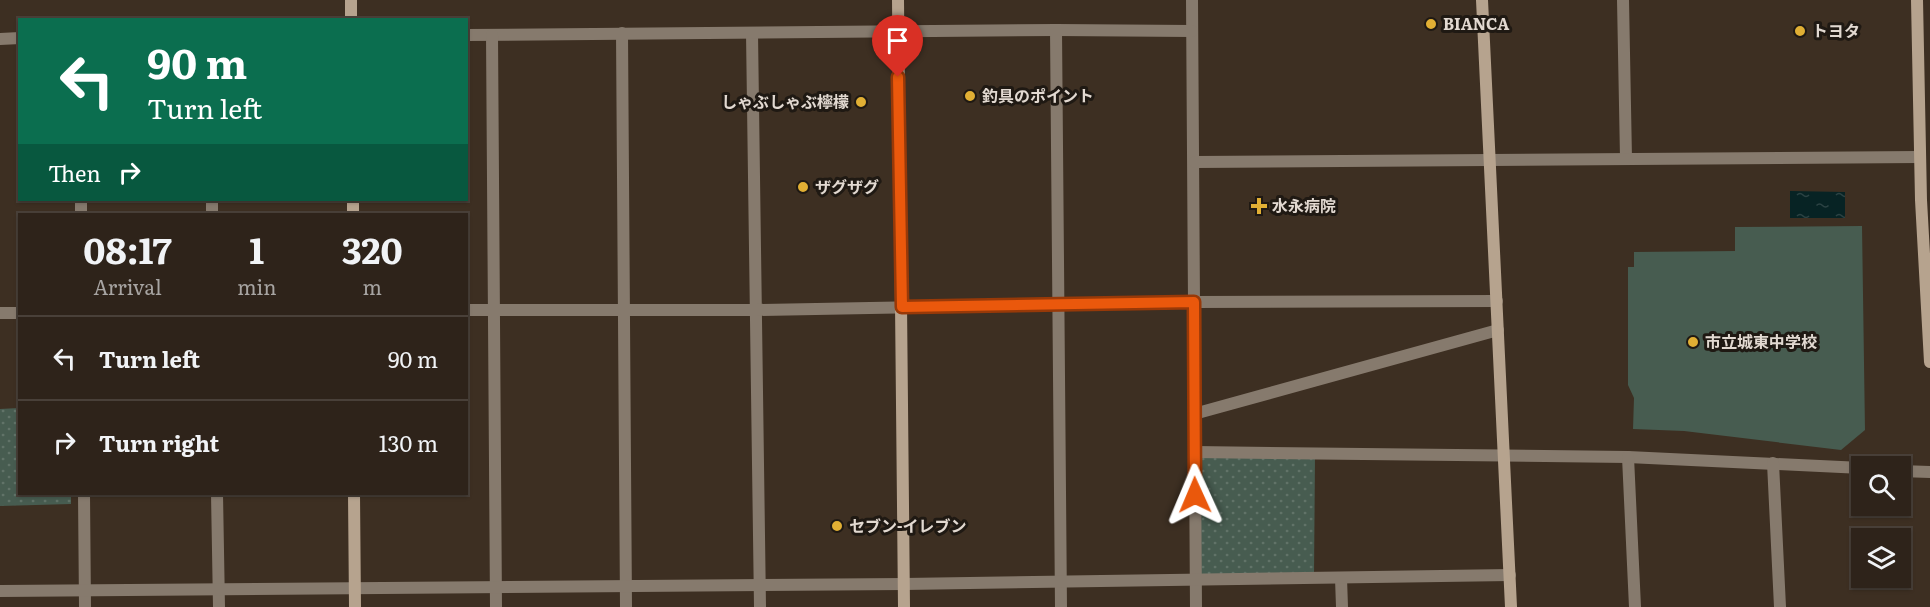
<!DOCTYPE html>
<html lang="en">
<head>
<meta charset="utf-8">
<style>
	:root { --surface:#2e231a; --page:#3a2f27; --text:#f1f3f6; --muted:#a7a4a2; --line:#494039 }
	body { margin:0; font-family:Literata,"Noto Sans JP",serif; background:var(--page); color:var(--text); height:100vh; display:flex; flex-direction:column; font-size:22px; white-space:nowrap }
	* { box-sizing:border-box; margin:0 }
	p { font-size:20px; color:var(--muted) }
	.icon { flex:none; width:33px; height:33px; fill:none; stroke:currentColor; stroke-width:2; stroke-linecap:round; stroke-linejoin:round }
	.map { position:relative; flex:1; overflow:hidden }
	.side { position:absolute; left:18px; top:213px; width:450px; height:282px; display:flex; flex-direction:column; background:var(--surface); border-radius:0px; box-shadow:0 2px 4px #0004,0 0 0 2px var(--line) }
	.side>* { flex:none }
	.banner { position:absolute; left:18px; top:18px; width:450px; height:183px; border-radius:0px; box-shadow:0 2px 4px #0004,0 0 0 2px var(--line); background:#0b6e4f; color:#fff; overflow:hidden }
	.fabs { position:absolute; left:1851px; top:456px; display:grid; gap:12px }
	.fabs a { display:grid; place-items:center; width:60px; height:60px; border-radius:0px; background:var(--surface); box-shadow:0 2px 4px #0004,0 0 0 2px var(--line); font-size:30px }
	.pin { position:absolute; display:grid; place-items:center; width:51px; height:51px; color:#fff; margin:-62px -26px; border-radius:50% 50% 50% 0; rotate:-45deg; box-shadow:0 0 6px #0007 }
	.pin .icon { rotate:45deg }
	.me { position:absolute; width:66px; margin:-33px; rotate:359deg; stroke-linejoin:round; filter:drop-shadow(0 0 4px #0008) }
	.turn { display:flex; align-items:center; gap:21px; height:126px; padding:0 30px; font-size:27px }
	.turn .icon { width:78px; height:78px; stroke-width:2.5 }
	.turn b { display:block; font-size:42px; line-height:51px }
	.then { display:flex; align-items:center; height:57px; padding:0 30px; background:#0003; gap:12px; font-size:22px }
	.eta { display:flex; justify-content:space-evenly; align-items:center; height:102px; text-align:center }
	.eta b { font-size:36px; font-weight:700; line-height:42px }
	ul { padding:0; list-style:none }
	li { display:flex; align-items:center; gap:18px; height:84px; padding:0 30px; border-top:2px solid var(--line) }
	li div { flex:1 }
	li b { display:block; font-size:22px }
	li em { font-style:normal }
	.map>svg:first-child { display:block }
</style>
</head>
<body>
<div class="map">
<svg width="1930" height="607" viewBox="0 0 1930 607">
	<defs>
		<pattern id="park-dots" width="8" height="8" patternUnits="userSpaceOnUse" patternTransform="scale(1.5)"><rect width="8" height="8" fill="#475c50"/><path d="M2 2h.1M6 6h.1" fill="none" stroke="#617368" stroke-width="1.8" stroke-linecap="round"/></pattern>
		<pattern id="water-ripples" width="26" height="14" patternUnits="userSpaceOnUse" patternTransform="scale(1.5)"><rect width="26" height="14" fill="#072324"/><path d="M2 4q2-2 4 0t4 0M15 11q2-2 4 0t4 0" fill="none" stroke="#2b4243"/></pattern>
	</defs>
	<rect width="100%" height="100%" fill="#3d2f22"/>
	<g fill="url(#park-dots)">
		<path d="M 19,408 L 20,494 L 71,494 L 71,504 L 0,506 L 0,409 Z"/>
		<path d="M 1197,455 L 1315,456 L 1314,576 L 1198,578 Z"/>
	</g>
	<path fill="#475c50" d="M 1862,226 L 1865,430 L 1841,450 L 1684,431 L 1633,429 L 1634,398 L 1628,385 L 1628,267 L 1634,267 L 1634,252 L 1735,251 L 1735,227 Z"/>
	<path fill="url(#water-ripples)" d="M 1790,191 L 1845,192 L 1845,218 L 1790,218 Z"/>
	<g fill="none" stroke-linecap="round" stroke-linejoin="round">
		<g stroke="#867a6d" stroke-width="12">
			<path d="M 1192,0 L 1196,607"/>
			<path d="M 1623,0 L 1626,158"/>
			<path d="M 1056,30 L 1061,607"/>
			<path d="M 622,33 L 626,607"/>
			<path d="M 752,33 L 760,607"/>
			<path d="M 466,35 L 1056,30 L 1192,31"/>
			<path d="M 492,35 L 496,607"/>
			<path d="M 0,39 L 20,38"/>
			<path d="M 1195,162 L 1919,157"/>
			<path d="M 81,200 L 81,214"/>
			<path d="M 212,200 L 212,214"/>
			<path d="M 466,310 L 756,310 L 1194,302 L 1497,301"/>
			<path d="M 0,313 L 20,313"/>
			<path d="M 1194,414 L 1498,330"/>
			<path d="M 1194,452 L 1628,457 L 1862,468"/>
			<path d="M 1628,457 L 1635,607"/>
			<path d="M 1773,463 L 1780,607"/>
			<path d="M 1900,471 L 1930,472"/>
			<path d="M 84,494 L 85,607"/>
			<path d="M 217,494 L 219,607"/>
			<path d="M 1341,578 L 1342,607"/>
			<path d="M 0,591 L 904,584 L 1510,575"/>
		</g>
		<g stroke="#b6a38e" stroke-width="12">
			<path d="M 351,0 L 351,20"/>
			<path d="M 898,0 L 904,607"/>
			<path d="M 1482,0 L 1511,607"/>
			<path d="M 1917,0 L 1921,200 L 1930,362"/>
			<path d="M 353,200 L 353,214"/>
			<path d="M 354,494 L 355,607"/>
		</g>
	</g>
	<g fill="none" stroke-linecap="round" stroke-linejoin="round">
		<defs>
			<path id="route" d="M 898,77 L 902,307 L 1194,302 L 1195,495"/>
		</defs>
		<use href="#route" stroke="#983908" stroke-width="15"/>
		<use href="#route" stroke="#ea580c" stroke-width="10"/>
	</g>
	<g fill="#e1af34" stroke="#1f1913" stroke-width="2">
		<circle cx="1431" cy="24" r="6"/>
		<circle cx="1800" cy="31" r="6"/>
		<circle cx="970" cy="96" r="6"/>
		<circle cx="861" cy="102" r="6"/>
		<circle cx="803" cy="187" r="6"/>
		<path d="M1256 197h6v6h6v6h-6v6h-6v-6h-6v-6h6z"/>
		<circle cx="1693" cy="342" r="6"/>
		<circle cx="837" cy="526" r="6"/>
	</g>
	<g text-anchor="middle" stroke-width="6" stroke-linejoin="round" paint-order="stroke">
		<g font-size="16" font-weight="bold" fill="#e2d9d1" stroke="#1f1913" text-anchor="start">
			<text x="1443" y="30">BIANCA</text>
			<text x="1812" y="37">トヨタ</text>
			<text x="982" y="102">釣具のポイント</text>
			<text x="849" y="108" text-anchor="end">しゃぶしゃぶ檸檬</text>
			<text x="815" y="193">ザグザグ</text>
			<text x="1272" y="212">水永病院</text>
			<text x="1705" y="348">市立城東中学校</text>
			<text x="849" y="532">セブン-イレブン</text>
		</g>
	</g>
</svg>
<div class="fabs">
<a><svg class="icon" aria-label="search" viewBox="0 0 24 24"><circle cx="10" cy="10" r="6"/><path d="M15 15l6 6"/></svg></a>
<a><svg class="icon" aria-label="layers" viewBox="0 0 24 24"><path d="M12 4l9 5-9 5-9-5zM3 14l9 5 9-5"/></svg></a>
</div>
<div class="pin" style="left:898px;top:77px;background:#d93025"><svg class="icon" aria-label="arrive" viewBox="0 0 24 24"><path d="M6 21V4h12l-3 4 3 4H6"/></svg></div>
<svg class="me" style="left:1195px;top:495px" viewBox="-20 -20 40 40"><path d="M0-17L14 15 0 8-14 15z" fill="#ea580c" stroke="#fff" stroke-width="4"/></svg>
<div class="banner">
<div class="turn"><svg class="icon" aria-label="left" viewBox="0 0 24 24"><path d="M17 20v-9H6M10 6l-5 5 5 5"/></svg><div><b>90 m</b>Turn left</div></div>
<div class="then">Then<svg class="icon" aria-label="right" viewBox="0 0 24 24"><path d="M7 20v-9h11M14 6l5 5-5 5"/></svg></div>
</div>
<section class="side">
<div class="eta">
<div><b>08:17</b><p>Arrival</p></div>
<div><b>1</b><p>min</p></div>
<div><b>320</b><p>m</p></div>
</div>
<ul>
<li><svg class="icon" aria-label="left" viewBox="0 0 24 24"><path d="M17 20v-9H6M10 6l-5 5 5 5"/></svg><div><b>Turn left</b></div><em>90 m</em></li>
<li><svg class="icon" aria-label="right" viewBox="0 0 24 24"><path d="M7 20v-9h11M14 6l5 5-5 5"/></svg><div><b>Turn right</b></div><em>130 m</em></li>
</ul>
</section>
</div>
</body>
</html>
